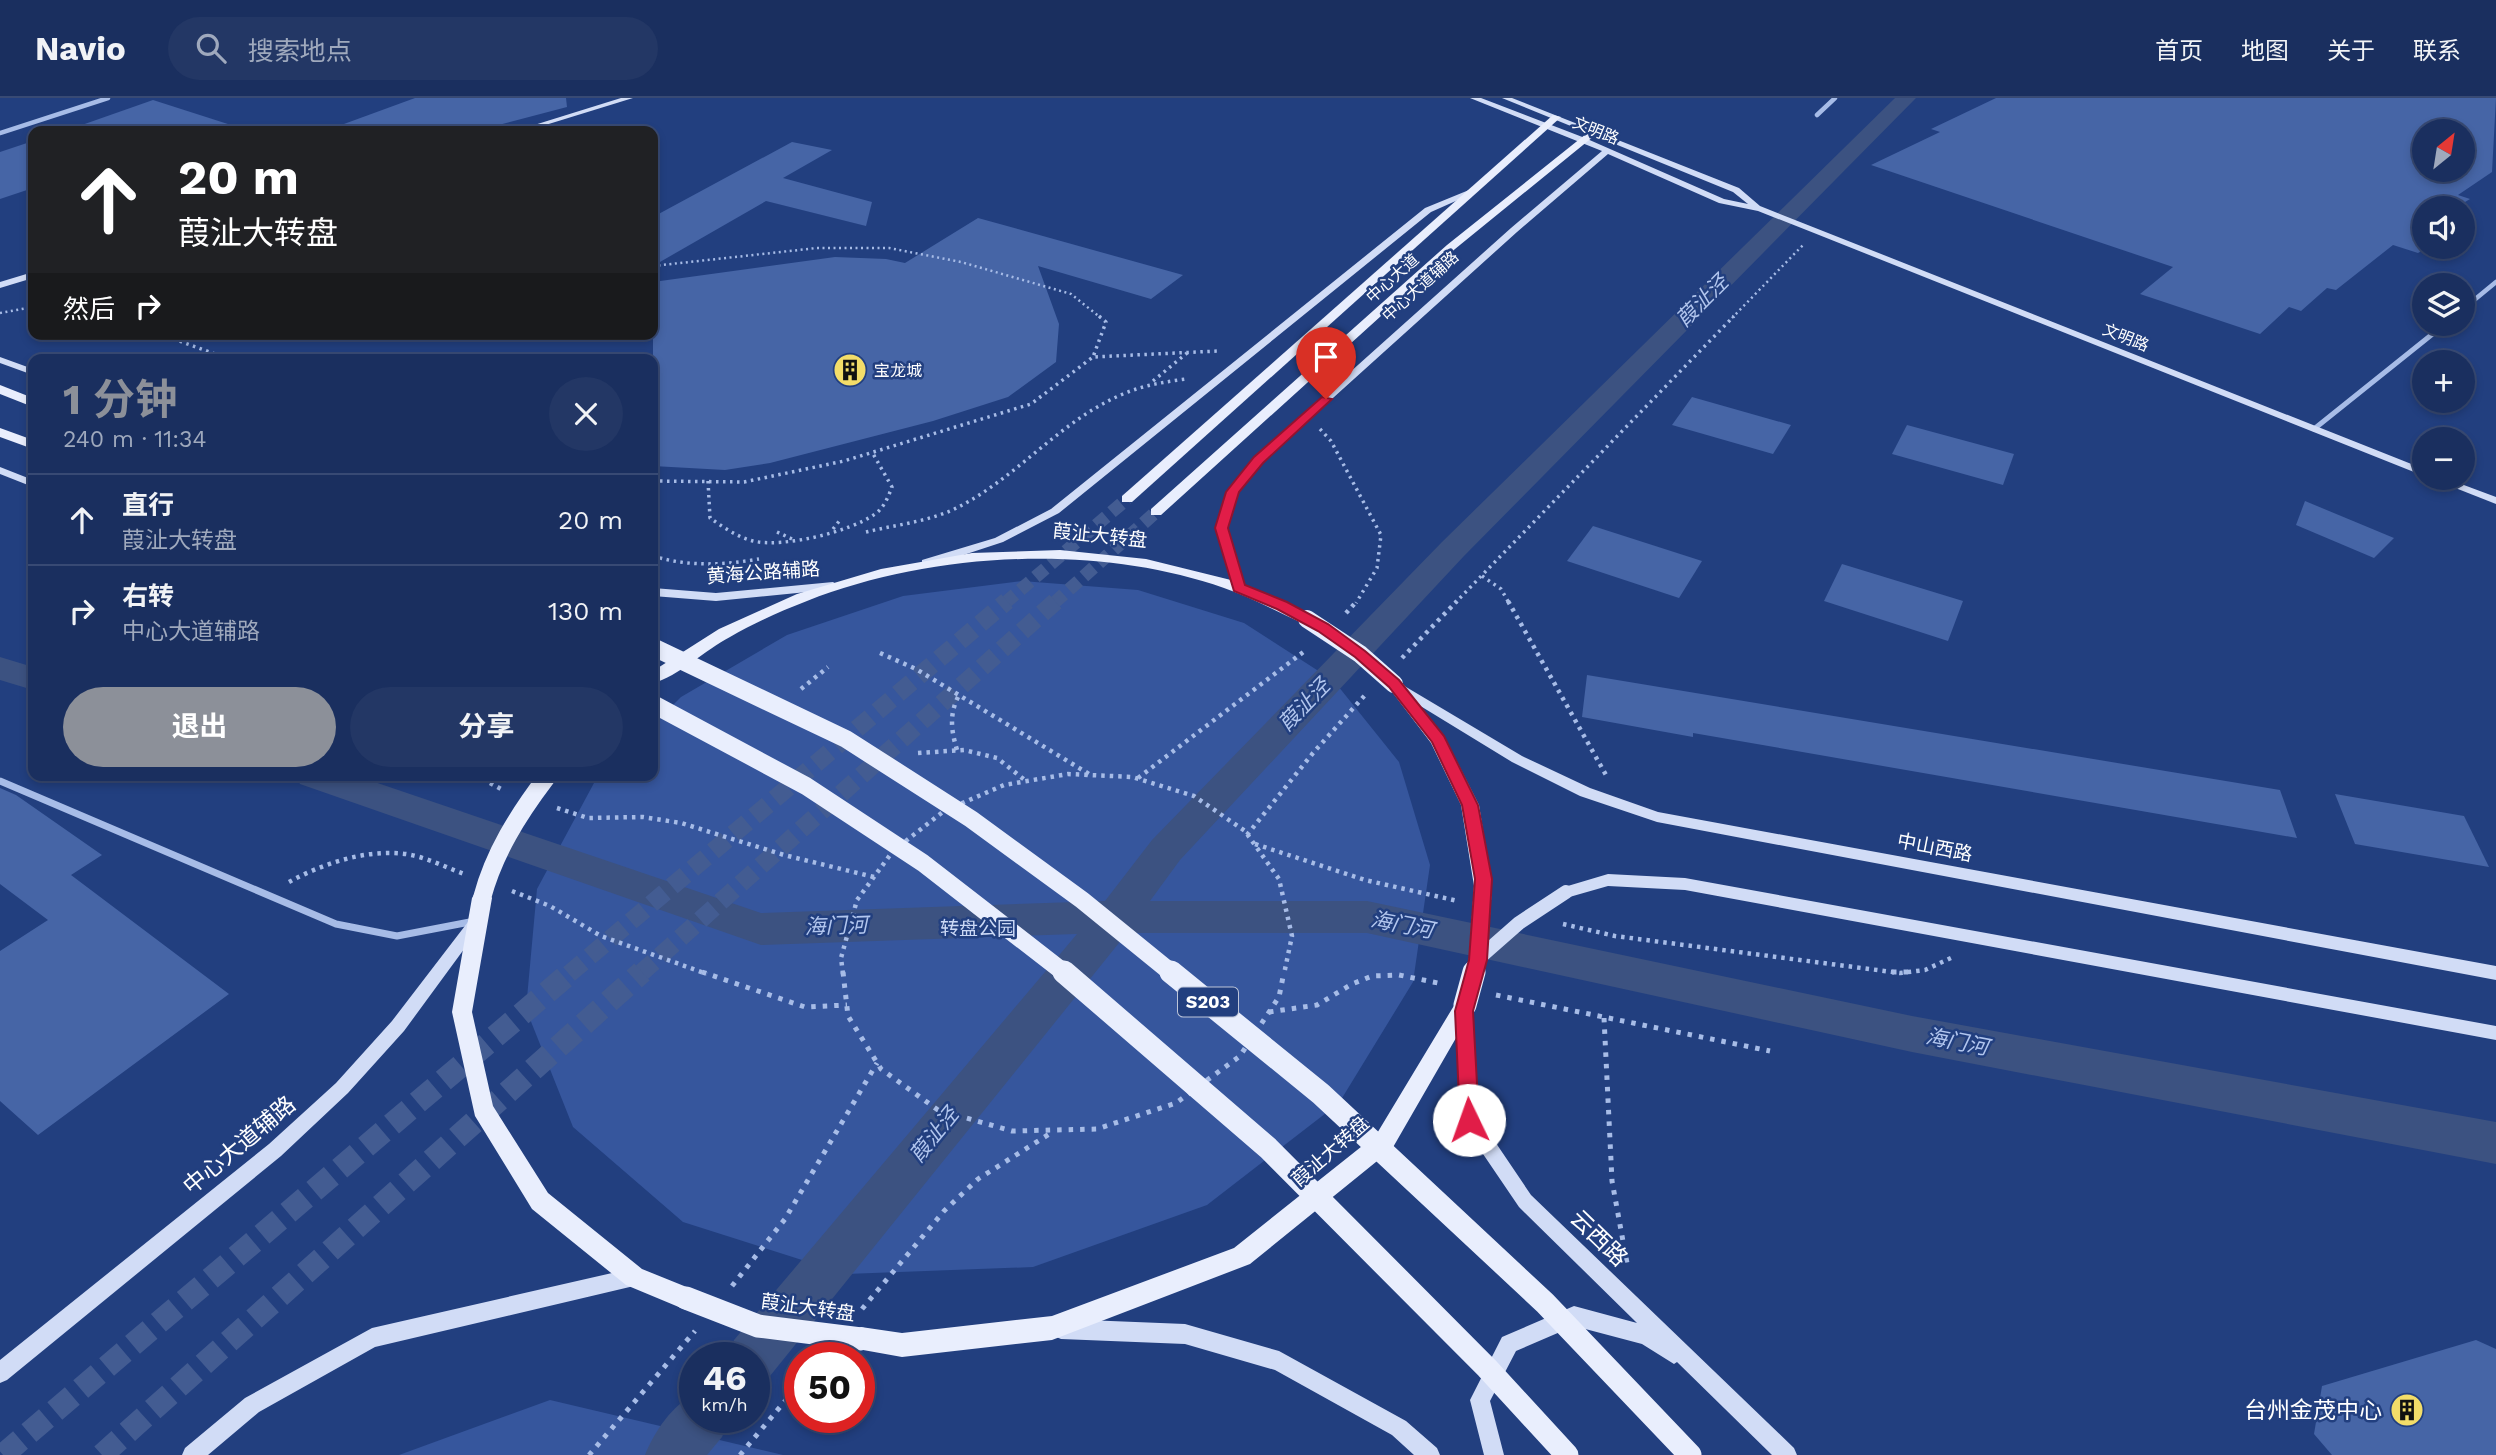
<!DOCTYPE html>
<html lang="zh">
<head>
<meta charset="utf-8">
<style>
	:root { --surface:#1a2f5f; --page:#233765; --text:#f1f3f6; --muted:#9fa9bd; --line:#384a74; --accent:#8c9099 }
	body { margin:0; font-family:"Work Sans","Noto Sans SC",sans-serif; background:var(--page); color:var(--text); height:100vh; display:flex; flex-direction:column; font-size:26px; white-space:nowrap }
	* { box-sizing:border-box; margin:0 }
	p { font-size:23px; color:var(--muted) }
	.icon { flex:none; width:38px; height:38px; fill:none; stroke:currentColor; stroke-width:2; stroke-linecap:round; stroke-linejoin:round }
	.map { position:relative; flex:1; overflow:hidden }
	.sheet { position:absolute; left:28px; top:256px; width:630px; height:427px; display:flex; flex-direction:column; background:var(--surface); border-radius:14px; box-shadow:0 4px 10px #0003,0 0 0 2px var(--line) }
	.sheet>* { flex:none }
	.banner { position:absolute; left:28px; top:28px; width:630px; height:214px; border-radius:14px; box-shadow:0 4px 10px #0003,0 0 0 2px var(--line); background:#202124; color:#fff; overflow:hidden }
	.needle { width:46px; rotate:30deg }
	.tools { position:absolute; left:2412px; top:21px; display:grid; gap:14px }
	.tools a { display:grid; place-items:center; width:63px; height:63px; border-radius:50%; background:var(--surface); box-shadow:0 4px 10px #0003,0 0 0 2px var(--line); font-size:35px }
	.speed { position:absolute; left:679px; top:1244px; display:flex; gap:14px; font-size:35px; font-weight:700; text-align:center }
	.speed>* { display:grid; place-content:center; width:91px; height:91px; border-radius:50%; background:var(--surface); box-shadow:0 4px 10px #0003,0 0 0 2px var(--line); line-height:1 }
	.speed small { font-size:18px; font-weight:400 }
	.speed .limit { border:10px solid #d22; background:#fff; color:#111 }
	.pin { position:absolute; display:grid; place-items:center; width:60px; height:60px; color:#fff; margin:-72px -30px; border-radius:50% 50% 50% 0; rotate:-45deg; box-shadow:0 0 7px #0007 }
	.pin .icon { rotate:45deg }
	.me { position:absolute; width:77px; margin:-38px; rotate:357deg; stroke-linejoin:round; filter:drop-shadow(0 0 5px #0008) }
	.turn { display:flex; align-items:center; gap:24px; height:147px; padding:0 35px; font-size:32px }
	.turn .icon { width:91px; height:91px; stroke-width:2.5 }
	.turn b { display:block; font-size:49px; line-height:60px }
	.then { display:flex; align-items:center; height:66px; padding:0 35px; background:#0003; gap:14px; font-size:26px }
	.round { display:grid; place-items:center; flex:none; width:74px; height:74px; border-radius:37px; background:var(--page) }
	.overview { display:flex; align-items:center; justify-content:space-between; height:119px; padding:0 35px }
	h1 { font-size:42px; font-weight:700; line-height:52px; color:var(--accent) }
	.action { display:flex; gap:14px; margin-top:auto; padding:14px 35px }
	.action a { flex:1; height:80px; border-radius:42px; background:var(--accent); color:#fff; font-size:28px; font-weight:700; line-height:80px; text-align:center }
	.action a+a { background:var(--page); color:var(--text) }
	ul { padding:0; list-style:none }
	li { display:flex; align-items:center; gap:21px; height:91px; padding:0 35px; border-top:2px solid var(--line) }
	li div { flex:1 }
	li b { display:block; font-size:26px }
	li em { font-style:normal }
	header { display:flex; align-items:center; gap:42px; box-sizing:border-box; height:98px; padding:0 35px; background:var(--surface); border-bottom:2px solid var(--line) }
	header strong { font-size:33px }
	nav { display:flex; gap:38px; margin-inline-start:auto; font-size:24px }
	.search { width:490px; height:63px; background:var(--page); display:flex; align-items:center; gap:18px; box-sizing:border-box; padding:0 24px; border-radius:38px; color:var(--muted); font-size:26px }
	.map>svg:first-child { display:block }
</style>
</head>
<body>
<header>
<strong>Navio</strong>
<div class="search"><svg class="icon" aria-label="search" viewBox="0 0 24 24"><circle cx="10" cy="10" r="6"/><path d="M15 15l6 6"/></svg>搜索地点</div>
<nav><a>首页</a><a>地图</a><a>关于</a><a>联系</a></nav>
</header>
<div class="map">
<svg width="2496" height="1357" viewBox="0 0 2496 1357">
	<rect width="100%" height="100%" fill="#223f7f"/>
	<g fill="#36569d">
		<path d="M 1022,483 L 1138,492 L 1244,525 L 1334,583 L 1399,664 L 1430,767 L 1413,884 L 1339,1005 L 1207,1107 L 1033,1169 L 846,1176 L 683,1124 L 573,1029 L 526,911 L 537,791 L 594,685 L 602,677 L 653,677 L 653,627 L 681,599 L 787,537 L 903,498 Z"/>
		<path d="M 550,1302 L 783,1357 L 399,1357 Z"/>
	</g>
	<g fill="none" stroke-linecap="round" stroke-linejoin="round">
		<g fill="#3c5281" fill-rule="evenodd">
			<path d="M 1895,0 L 1916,0 L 1464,458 L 1180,762 L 1150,803 L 1367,803 L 1912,918 L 2496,1024 L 2496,1066 L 1912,954 L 1367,835 L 1127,835 L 770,1278 L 754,1285 L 754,1260 L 726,1260 L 734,1242 L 1077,836 L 761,847 L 300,686 L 295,677 L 354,677 L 761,815 L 1105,803 L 1152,742 L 1442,444 Z"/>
			<path d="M 0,559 L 33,569 L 33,592 L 0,582 Z"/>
			<path d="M 695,1297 L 695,1320 L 730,1320 L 722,1339 L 707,1357 L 645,1357 C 654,1335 672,1306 695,1297 Z"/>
		</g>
	</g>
	<g fill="#4665a6" fill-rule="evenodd">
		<path d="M 415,0 L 566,0 L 567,9 L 476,33 L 333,33 L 333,30 Z"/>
		<path d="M 1996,0 L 2496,0 L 2492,74 L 2458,97 L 2470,101 L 2455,110 L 2424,110 L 2424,149 L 2428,149 L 2418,155 L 2393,147 L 2336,192 L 2327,190 L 2301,213 L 2289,209 L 2260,236 L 2140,196 L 2173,169 L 1871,67 L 1940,34 L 1931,31 ZM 2424,33 L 2462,33 L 2462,72 L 2424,72 Z"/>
		<path d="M 153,2 L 231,27 L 230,33 L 80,33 L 79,28 Z"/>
		<path d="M 33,43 L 33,90 L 0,101 L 0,54 Z"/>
		<path d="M 792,44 L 832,52 L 783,80 L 872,104 L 866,128 L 766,103 L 653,168 L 653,119 Z"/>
		<path d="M 978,120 L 1183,177 L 1151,201 L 1038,168 L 1059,226 L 1056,264 L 1008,299 L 933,323 L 770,365 L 725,372 L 653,368 L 653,184 L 835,159 L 886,161 L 905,165 Z"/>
		<path d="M 1692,299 L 1791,327 L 1773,356 L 1672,327 Z"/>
		<path d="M 1907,327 L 2014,356 L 2003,387 L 1892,356 Z"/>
		<path d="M 2305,403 L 2394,440 L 2374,460 L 2296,427 Z"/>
		<path d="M 1593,428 L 1702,463 L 1679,500 L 1567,463 Z"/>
		<path d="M 1842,466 L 1963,503 L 1948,543 L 1824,503 Z"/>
		<path d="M 1587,577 L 2280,692 L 2297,740 L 1693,635 L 1693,639 L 1582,619 Z"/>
		<path d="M 0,690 L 16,697 L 102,757 L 71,777 L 229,896 L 38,1037 L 0,1003 L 0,853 L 48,822 L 0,786 Z"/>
		<path d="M 2335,696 L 2464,718 L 2489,769 L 2355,746 Z"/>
		<path d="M 2476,1242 L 2496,1251 L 2496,1357 L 2332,1357 L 2314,1336 L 2322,1288 Z"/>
	</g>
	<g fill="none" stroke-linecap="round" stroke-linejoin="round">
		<g stroke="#435c92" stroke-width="13" stroke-dasharray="13 7" stroke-linecap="butt">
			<path d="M 1005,505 L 1127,401"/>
			<path d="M 1054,505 L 1156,414"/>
		</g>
		<g stroke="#435c92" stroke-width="18" stroke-dasharray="18 9" stroke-linecap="butt">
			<path d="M 569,876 L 1007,503"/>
			<path d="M 640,876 L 1056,503"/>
		</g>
		<g stroke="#435c92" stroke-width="23" stroke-dasharray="23 11" stroke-linecap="butt">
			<path d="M 3,1357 L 571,874"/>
			<path d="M 102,1357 L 642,874"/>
		</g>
		<g stroke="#a7bce7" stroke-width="2.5" stroke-dasharray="2 3.5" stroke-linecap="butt">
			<path d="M 653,168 L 817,150 L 889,150 L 961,164 L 1071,196 L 1101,220"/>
			<path d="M 0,215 L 33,209"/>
			<path d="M 1732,220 L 1803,147"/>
		</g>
		<g stroke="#a7bce7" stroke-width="3.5" stroke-dasharray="2.5 4.5" stroke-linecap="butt">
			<path d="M 1099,218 L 1106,224 L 1093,259 L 1218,253"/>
			<path d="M 160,236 L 229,261"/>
			<path d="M 1153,283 L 1187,255"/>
			<path d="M 1320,331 L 1331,343 L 1381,437 L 1377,470 L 1356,505"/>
			<path d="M 653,383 L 744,384 L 844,363 L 1031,306 L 1093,259"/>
			<path d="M 708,383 L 710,420 C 723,429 737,439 753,443 C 783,450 850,434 875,416 C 884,410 888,399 892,389 L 872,354"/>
			<path d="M 833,431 L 840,422"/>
			<path d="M 777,434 L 792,441"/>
			<path d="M 866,434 C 899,426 935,423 964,406 C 1021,375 1063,321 1123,296 C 1144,287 1164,284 1186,281"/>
			<path d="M 653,458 C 689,469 723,467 759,461"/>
			<path d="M 1482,478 L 1501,491 L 1509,505"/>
			<path d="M 1455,505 L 1734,218"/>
		</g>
		<g stroke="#a7bce7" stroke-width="4.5" stroke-dasharray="3.5 5" stroke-linecap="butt">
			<path d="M 1508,503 L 1606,677"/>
			<path d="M 1346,515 L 1357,503"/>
			<path d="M 880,555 L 916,571 L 1089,676"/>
			<path d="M 1402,560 L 1457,503"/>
			<path d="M 801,591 L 828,569"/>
			<path d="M 957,652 C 951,632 949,616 959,597"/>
			<path d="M 918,655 L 964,652 L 997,660 L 1026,683"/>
			<path d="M 475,677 L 505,693"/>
			<path d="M 1138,680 L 1306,552"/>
			<path d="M 557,710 L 588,720 L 643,719 L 681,725 L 784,757 L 874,779"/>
			<path d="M 1247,737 L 1313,655 L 1366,596"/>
			<path d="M 1255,746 L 1365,782 L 1458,803"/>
			<path d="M 289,784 C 324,765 366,751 406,756 C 426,759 445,769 464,776"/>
			<path d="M 512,793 L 550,808 L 601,838 L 707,876"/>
			<path d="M 1563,826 L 1615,838 L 1900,875 L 1925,872 L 1953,859"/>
			<path d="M 843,876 L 841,860 L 857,802 L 893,753 L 944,713 L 1004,687 L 1068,676 L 1132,679 L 1194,698 L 1245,733 L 1279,781 L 1292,838 L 1284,876"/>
		</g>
		<g stroke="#a7bce7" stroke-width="5" stroke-dasharray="4.5 7" stroke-linecap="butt">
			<path d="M 702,874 L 805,909 L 847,907"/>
			<path d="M 843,874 L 848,918 L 881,971 L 938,1012 L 1012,1033 L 1097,1031 L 1176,1005 L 1240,958 L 1279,899 L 1284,874"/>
			<path d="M 1892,874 L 1909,874"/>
			<path d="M 1496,897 L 1770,953"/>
			<path d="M 1269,914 L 1317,907 L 1352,886 L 1372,878 L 1399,877 L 1443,886"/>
			<path d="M 1604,920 L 1612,1083 L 1627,1165"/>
			<path d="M 732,1188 L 785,1121 L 877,965"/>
			<path d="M 862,1211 L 944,1113 L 978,1081 L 1054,1033"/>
			<path d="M 589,1357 L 695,1233"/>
			<path d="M 740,1357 L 800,1285"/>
		</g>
		<g stroke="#a7bce7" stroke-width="4.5">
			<path d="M 1817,17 L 1835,0"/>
			<path d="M 0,35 L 108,0"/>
			<path d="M 2462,212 L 2496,184"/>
		</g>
		<path stroke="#a7bce7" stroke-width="5" d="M 2314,331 L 2445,226"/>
		<path stroke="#a7bce7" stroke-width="7" d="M 0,683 L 336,826 L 397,838 L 475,823"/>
		<g fill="#d1dcf6" fill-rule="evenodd">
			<path d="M 621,0 L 633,0 L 526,33 L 515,33 Z"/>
			<path d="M 1470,0 L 1481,0 L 1585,40 L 1724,101 L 1748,106 L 1733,94 L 1502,0 L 1512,0 L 1739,90 L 1760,108 L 2424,371 L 2424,378 L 1814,135 L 1758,113 L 1719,105 L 1608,56 L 1517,134 L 1262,364 L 1237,395 L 1227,430 L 1245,489 L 1239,493 L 1235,492 L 1215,430 L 1226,394 L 1254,360 L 1511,130 L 1602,53 Z"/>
			<path d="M 1469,92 L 1476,94 L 1431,114 L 1059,415 L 1003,444 L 930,468 L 922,468 L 922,462 L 995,440 L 1051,411 L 1425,110 Z"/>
			<path d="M 33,174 L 33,180 L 0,190 L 0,184 Z"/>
			<path d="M 0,259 L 33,271 L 33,277 L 0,265 Z"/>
			<path d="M 0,369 L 33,382 L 33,389 L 0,376 Z"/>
			<path d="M 2430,380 L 2445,380 L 2496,399 L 2496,406 Z"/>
			<path d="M 833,484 L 839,488 L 837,491 L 716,503 L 653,498 L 653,490 L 716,495 Z"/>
			<path d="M 1396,583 L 1522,658 L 1590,690 L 1658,714 L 2496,868 L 2496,882 L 1657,724 L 1580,698 L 1512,664 L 1391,590 L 1389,587 L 1391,584 Z"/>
			<path d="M 1608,776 L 1685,780 L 2496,928 L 2496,942 L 1685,792 L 1608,788 L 1566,800 L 1561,798 L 1558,794 L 1561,790 Z"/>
			<path d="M 476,818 L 481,820 L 484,824 L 481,828 L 404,933 L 348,995 L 281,1058 L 7,1282 L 0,1285 L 0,1262 L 269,1046 L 336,985 L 392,923 L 471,820 Z"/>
			<path d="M 1464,906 L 1470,908 L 1472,913 L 1479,1020 L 1531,1097 L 1794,1350 L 1797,1357 L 1772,1357 L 1677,1264 L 1674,1266 L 1642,1246 L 1574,1228 L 1516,1253 L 1490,1303 L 1504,1357 L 1484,1357 L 1470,1302 L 1502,1239 L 1574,1208 L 1637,1225 L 1519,1109 L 1464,1028 L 1461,1022 L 1456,913 L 1458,908 Z"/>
			<path d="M 634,1170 L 641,1172 L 643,1179 L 641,1186 L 634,1188 L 375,1249 L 259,1314 L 208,1357 L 182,1357 L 185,1350 L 245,1300 L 372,1230 Z"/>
			<path d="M 1061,1221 L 1185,1226 L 1279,1253 L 1406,1323 L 1437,1350 L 1440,1357 L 1414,1357 L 1392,1337 L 1275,1272 L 1185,1246 L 1061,1241 L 1054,1238 L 1051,1231 L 1054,1224 Z"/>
		</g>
		<g fill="#e9eefd" fill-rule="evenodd">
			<path d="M 1553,17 L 1561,19 L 1132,404 L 1122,404 L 1122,398 Z"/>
			<path d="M 1591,32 L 1599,34 L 1455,151 L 1161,417 L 1151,417 L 1151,411 L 1447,147 Z"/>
			<path d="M 0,287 L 33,300 L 33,309 L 0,296 Z"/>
			<path d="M 0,330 L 33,342 L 33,351 L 0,339 Z"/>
			<path d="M 1060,452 L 1146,461 L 1235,483 L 1312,517 L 1315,521 L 1307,526 L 1302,525 C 1276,513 1250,499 1224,490 C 1096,445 932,454 807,503 C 781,513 754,525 730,539 C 706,551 678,579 653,585 L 653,573 L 719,531 L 797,496 L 881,471 L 972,455 Z"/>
			<path d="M 1394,581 L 1400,582 L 1444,638 L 1479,707 L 1492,788 L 1490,793 L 1483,795 L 1476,793 L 1474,788 L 1461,707 L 1431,645 L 1386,586 Z"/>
			<path d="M 482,793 L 489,795 L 492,800 L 472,914 L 493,1008 L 548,1095 L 642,1171 L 694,1192 L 698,1200 L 694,1208 L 686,1212 L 626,1187 L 532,1111 L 475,1018 L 452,914 L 472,800 L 475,795 Z"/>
			<path d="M 1465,898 L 1472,901 L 1475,907 L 1392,1051 L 1250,1166 L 1052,1242 L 902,1259 L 852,1250 L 849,1241 L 852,1232 L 861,1229 L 902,1235 L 1052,1218 L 1234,1150 L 1376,1037 L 1458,901 Z"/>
		</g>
		<path stroke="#d1dcf6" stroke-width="14" d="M 1478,861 L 1519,825 L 1566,794"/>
		<g stroke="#e9eefd" stroke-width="18">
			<path d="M 1307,521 L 1360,556 L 1394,586"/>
			<path d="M 653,549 L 846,641 L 971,721 L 1082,802 L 1173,876"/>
			<path d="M 653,606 L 806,688 L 923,765 L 1066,876"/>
			<path d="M 482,800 C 494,755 518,717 546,680"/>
			<path d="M 1474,876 L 1478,861 L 1483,788"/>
		</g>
		<g stroke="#e9eefd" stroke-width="23">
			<path d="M 1064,874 L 1268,1050 L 1487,1270 L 1567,1357"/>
			<path d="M 1171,874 L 1321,996 L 1545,1205 L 1690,1357"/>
			<path d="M 1465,907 L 1474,874"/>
			<path d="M 686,1200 L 758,1228 L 861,1241"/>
		</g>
	</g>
	<path fill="#e11d48" stroke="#92132f" stroke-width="2" d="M 1322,299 L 1332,301 L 1263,365 L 1239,394 L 1228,430 L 1245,487 L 1287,504 L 1328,526 L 1365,553 L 1399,582 L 1444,638 L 1478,707 L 1492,781 L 1487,862 L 1473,913 L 1479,1022 L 1476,1028 L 1469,1031 L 1462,1028 L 1460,1022 L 1455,913 L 1469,862 L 1475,781 L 1462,707 L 1432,644 L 1389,589 L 1355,559 L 1318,533 L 1277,511 L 1234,493 L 1215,430 L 1226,394 L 1254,359 Z"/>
	<defs>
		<symbol id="building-disc" viewBox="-11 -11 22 22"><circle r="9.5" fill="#f3dd69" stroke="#223f7f"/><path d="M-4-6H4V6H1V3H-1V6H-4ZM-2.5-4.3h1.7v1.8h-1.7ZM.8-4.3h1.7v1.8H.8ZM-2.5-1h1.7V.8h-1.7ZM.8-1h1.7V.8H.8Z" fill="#111"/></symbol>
	</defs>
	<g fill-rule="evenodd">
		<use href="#building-disc" x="831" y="253" width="38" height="38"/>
		<use href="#building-disc" x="2388" y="1293" width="38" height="38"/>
	</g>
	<g text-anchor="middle" stroke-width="5" stroke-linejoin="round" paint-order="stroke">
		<g font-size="16" fill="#fff" stroke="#223f7f">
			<text transform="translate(1596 32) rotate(22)" y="6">文明路</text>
			<text transform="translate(1392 180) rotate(-42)" y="6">中心大道</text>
			<text transform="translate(1420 188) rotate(-42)" y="6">中心大道辅路</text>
			<text transform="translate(2126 239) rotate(22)" y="6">文明路</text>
		</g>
		<g font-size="16" fill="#fff" stroke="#223f7f" text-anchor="start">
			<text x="874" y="278">宝龙城</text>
		</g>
		<rect fill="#223f7f" stroke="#bdc5d9" stroke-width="2" x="1178" y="889.5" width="60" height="29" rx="5"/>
		<g font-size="18" font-weight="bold" fill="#fff">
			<text x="1208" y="910">S203</text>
		</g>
		<g font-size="19" fill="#fff" stroke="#223f7f">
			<text transform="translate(1100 437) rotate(6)" y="7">葭沚大转盘</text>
			<text transform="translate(763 474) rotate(-4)" y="7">黄海公路辅路</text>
			<text transform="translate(1935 749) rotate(11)" y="7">中山西路</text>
			<text transform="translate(1330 1053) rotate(-41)" y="7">葭沚大转盘</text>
			<text transform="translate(808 1209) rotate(8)" y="7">葭沚大转盘</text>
		</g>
		<g font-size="19" fill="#cbd8f5" stroke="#223f7f">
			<text x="978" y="837">转盘公园</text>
		</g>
		<g font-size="21" font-style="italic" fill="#b2c6ee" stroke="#223f7f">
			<text transform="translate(1702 203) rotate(-45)" y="7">葭沚泾</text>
			<text transform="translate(1304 607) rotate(-46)" y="7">葭沚泾</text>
			<text transform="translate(1402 827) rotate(11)" y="7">海门河</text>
			<text transform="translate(836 828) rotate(-2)" y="7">海门河</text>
			<text transform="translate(1957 944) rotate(11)" y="7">海门河</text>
			<text transform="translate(934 1037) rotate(-51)" y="7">葭沚泾</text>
		</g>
		<g font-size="23" fill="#fff" stroke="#223f7f">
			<text transform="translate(239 1047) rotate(-40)" y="8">中心大道辅路</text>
			<text transform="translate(1599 1140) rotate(44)" y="8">云西路</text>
		</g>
		<g font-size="23" fill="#fff" stroke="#223f7f" text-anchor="end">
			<text x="2382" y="1320">台州金茂中心</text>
		</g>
	</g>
</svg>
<div class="tools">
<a><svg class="needle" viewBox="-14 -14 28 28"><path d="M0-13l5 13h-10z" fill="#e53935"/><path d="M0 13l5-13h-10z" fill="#9fa9bd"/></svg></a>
<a><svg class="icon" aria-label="sound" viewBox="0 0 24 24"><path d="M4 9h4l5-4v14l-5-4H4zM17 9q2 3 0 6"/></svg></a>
<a><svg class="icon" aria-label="layers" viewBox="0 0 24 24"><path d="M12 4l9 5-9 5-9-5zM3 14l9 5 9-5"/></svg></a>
<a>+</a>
<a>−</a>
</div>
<div class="speed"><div>46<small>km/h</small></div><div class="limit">50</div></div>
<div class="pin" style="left:1326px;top:301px;background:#d93025"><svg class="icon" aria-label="arrive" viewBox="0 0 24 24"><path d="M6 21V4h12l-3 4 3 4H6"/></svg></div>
<svg class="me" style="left:1469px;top:1022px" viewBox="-20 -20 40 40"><circle r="19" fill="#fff"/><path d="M0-13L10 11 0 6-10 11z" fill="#e11d48"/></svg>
<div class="banner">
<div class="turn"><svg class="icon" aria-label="ahead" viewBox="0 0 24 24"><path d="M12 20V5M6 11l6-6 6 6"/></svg><div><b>20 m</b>葭沚大转盘</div></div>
<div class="then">然后<svg class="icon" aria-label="right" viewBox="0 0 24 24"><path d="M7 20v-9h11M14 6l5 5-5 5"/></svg></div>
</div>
<section class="sheet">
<div class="overview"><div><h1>1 分钟</h1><p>240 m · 11:34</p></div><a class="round"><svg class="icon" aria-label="close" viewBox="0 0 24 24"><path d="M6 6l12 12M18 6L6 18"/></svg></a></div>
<ul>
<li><svg class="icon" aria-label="ahead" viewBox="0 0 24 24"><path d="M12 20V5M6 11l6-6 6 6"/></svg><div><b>直行</b><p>葭沚大转盘</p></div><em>20 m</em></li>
<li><svg class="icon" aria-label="right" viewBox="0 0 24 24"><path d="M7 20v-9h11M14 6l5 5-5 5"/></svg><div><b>右转</b><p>中心大道辅路</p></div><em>130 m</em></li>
</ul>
<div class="action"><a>退出</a><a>分享</a></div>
</section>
</div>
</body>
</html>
